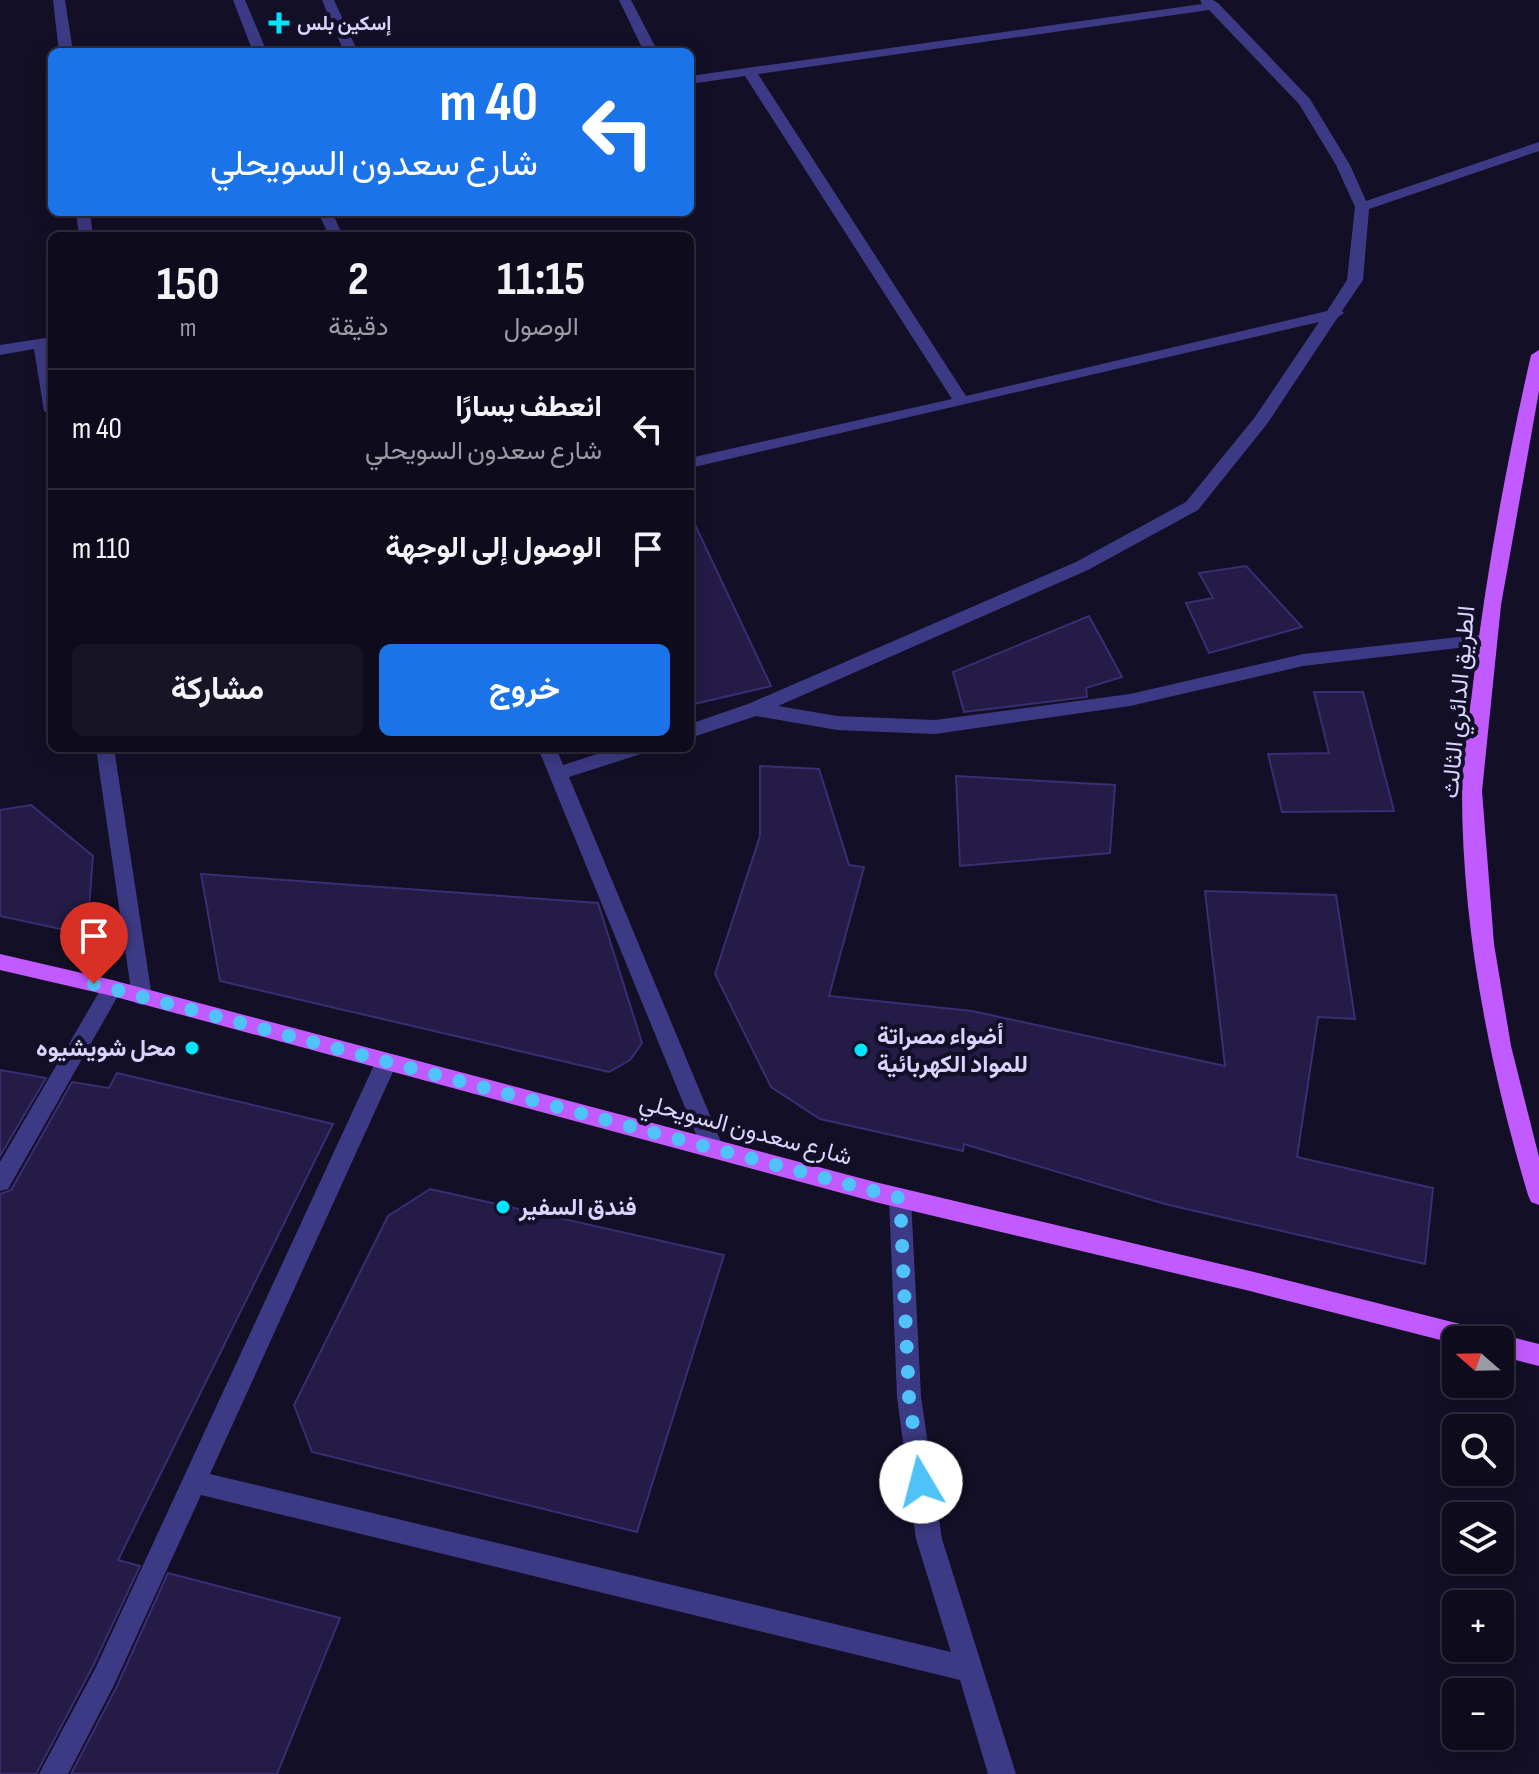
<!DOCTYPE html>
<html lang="ar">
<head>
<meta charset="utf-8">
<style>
	:root { --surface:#0e0b1c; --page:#171425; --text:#f1f3f6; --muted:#9b9ba3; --line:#2e2b3b; --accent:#1a73e8 }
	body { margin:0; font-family:"Sofia Sans Condensed",Vazirmatn,sans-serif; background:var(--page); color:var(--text); direction:rtl; height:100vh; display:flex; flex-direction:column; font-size:30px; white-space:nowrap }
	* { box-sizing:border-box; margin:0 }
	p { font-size:26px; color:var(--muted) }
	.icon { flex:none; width:44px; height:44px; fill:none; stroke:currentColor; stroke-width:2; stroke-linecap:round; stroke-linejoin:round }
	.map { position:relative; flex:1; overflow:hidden; direction:ltr }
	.drawer { position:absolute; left:48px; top:232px; width:646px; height:520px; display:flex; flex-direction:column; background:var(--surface); border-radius:12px; box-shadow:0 4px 20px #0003,0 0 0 2px var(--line); direction:rtl }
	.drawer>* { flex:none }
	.guide { position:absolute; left:48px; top:48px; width:646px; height:168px; border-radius:12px; box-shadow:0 4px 20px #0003,0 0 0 2px var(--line); direction:rtl; background:#1a73e8; color:#fff; overflow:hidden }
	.needle { width:52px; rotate:290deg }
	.fabs { position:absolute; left:1442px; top:1326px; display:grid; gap:16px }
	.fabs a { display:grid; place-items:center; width:72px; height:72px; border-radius:12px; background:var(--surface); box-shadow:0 4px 20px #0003,0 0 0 2px var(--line); font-size:40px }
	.pin { position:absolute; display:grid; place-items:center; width:68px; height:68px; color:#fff; margin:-82px -34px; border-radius:50% 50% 50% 0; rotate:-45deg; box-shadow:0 0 8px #0007 }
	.pin .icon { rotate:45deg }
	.me { position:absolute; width:88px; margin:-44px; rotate:352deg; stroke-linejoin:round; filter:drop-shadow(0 0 6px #0008) }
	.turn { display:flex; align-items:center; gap:28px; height:168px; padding:0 24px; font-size:36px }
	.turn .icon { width:104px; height:104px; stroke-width:2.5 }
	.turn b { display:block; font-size:56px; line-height:68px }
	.eta { display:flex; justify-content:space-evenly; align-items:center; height:136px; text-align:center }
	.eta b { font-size:48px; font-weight:700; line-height:56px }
	.primary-button { display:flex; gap:16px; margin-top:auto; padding:16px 24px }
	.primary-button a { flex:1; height:92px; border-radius:12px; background:var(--accent); color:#fff; font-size:32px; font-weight:700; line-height:92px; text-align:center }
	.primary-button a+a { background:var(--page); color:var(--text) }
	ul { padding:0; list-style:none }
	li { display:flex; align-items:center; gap:24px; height:120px; padding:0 24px; border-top:2px solid var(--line) }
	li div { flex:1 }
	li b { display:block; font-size:30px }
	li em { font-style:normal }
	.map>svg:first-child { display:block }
</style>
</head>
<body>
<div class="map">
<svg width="1539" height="1774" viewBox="0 0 1539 1774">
	<rect width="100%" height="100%" fill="#130f26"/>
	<g fill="#241b47" stroke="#3b2d73" stroke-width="2">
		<path d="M 690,514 L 771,686 L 690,705 Z"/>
		<path d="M 1246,566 L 1302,627 L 1209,653 L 1186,603 L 1213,598 L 1199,573 Z"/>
		<path d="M 1089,616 L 1122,677 L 1086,688 L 1087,697 L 964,712 L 953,672 Z"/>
		<path d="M 1314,692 L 1363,692 L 1394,811 L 1282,812 L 1268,754 L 1329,753 Z"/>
		<path d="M 760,766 L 819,769 L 849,865 L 864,867 L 829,996 L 972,1011 L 1225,1066 L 1205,891 L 1336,895 L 1355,1019 L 1318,1017 L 1297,1157 L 1433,1188 L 1425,1264 L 1165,1204 L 964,1144 L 963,1151 L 820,1119 L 771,1087 L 715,974 L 760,836 Z"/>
		<path d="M 956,776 L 1115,785 L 1110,853 L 960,866 Z"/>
		<path d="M 31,805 L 93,856 L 88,921 L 65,930 L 0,916 L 0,810 Z"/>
		<path d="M 201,874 L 598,903 L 642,1043 L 630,1060 L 609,1072 L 220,981 Z"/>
		<path d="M 0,1070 L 46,1078 L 0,1156 Z"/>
		<path d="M 117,1073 L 333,1124 L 118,1560 L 140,1566 L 93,1666 L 36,1774 L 0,1774 L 0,1194 L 11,1190 L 72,1082 L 109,1088 Z"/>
		<path d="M 430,1189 L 724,1255 L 637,1532 L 312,1452 L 294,1405 L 388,1216 Z"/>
		<path d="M 168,1573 L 340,1618 L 277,1774 L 71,1774 L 117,1686 Z"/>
	</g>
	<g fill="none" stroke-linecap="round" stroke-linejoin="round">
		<g fill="#3d3a85" fill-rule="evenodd">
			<path d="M 53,0 L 65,0 L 73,52 L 59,52 Z"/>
			<path d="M 233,0 L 245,0 L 267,52 L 253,52 Z"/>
			<path d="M 322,0 L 334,0 L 358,52 L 344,52 Z"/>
			<path d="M 619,0 L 631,0 L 658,52 L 644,52 Z"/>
			<path d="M 1200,0 L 1213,0 L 1218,3 L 1310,99 L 1350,165 L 1366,201 L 1539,142 L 1539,151 L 1369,209 L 1363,280 L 1342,311 L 1344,313 L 1338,317 L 1267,424 L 1198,510 L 1088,570 L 778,706 L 837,716 L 935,720 L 1130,694 L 1303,654 L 1487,634 L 1493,636 L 1496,640 L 1493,644 L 1303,666 L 1130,706 L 935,734 L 837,730 L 756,716 L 690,738 L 690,724 L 748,704 L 1076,562 L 1186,502 L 1255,417 L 1319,322 L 690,468 L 690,458 L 952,399 L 745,76 L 690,84 L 690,76 L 1202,4 ZM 1209,10 L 1299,104 L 1336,165 L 1355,207 L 1347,280 L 1327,311 L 966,396 L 758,74 Z"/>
			<path d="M 76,212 L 90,212 L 93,236 L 79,236 Z"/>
			<path d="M 318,212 L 332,212 L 343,236 L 329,236 Z"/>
			<path d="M 52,337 L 52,345 L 49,346 L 52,416 L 44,411 L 34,349 L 0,355 L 0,345 Z"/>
			<path d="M 96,748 L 114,748 L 152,997 L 149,1003 L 142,1005 L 135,1003 L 132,997 Z"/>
			<path d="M 538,748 L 556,748 L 563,765 L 616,748 L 646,748 L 644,753 L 569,777 L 724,1149 L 721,1156 L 713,1158 L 705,1156 L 702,1149 Z"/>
			<path d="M 112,980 L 119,982 L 122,988 L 119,994 L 8,1189 L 0,1191 L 0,1162 L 105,982 Z"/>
			<path d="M 386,1054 L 394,1057 L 397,1063 L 210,1474 L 951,1652 L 916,1539 L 897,1397 L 889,1198 L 892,1191 L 900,1188 L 908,1191 L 911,1198 L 921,1397 L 942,1539 L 1016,1774 L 988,1774 L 960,1680 L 201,1495 L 114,1685 L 68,1774 L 39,1774 L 96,1667 L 375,1063 L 378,1057 Z"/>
		</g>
		<g fill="#c25bff" fill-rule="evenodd">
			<path d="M 1539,350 L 1539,391 L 1501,605 L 1482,791 L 1494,944 L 1511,1046 L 1539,1157 L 1539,1205 L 1531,1202 L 1528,1195 C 1489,1064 1462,928 1462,791 C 1462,752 1470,714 1474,676 C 1487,568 1507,461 1531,355 Z"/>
			<path d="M 0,954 L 112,980 L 875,1182 L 1250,1271 L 1480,1329 L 1488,1333 L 1491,1339 L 1500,1334 L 1539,1344 L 1539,1366 L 1500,1356 L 1500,1340 L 1456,1340 L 1456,1344 L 1250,1291 L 875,1202 L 112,996 L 0,970 Z"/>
		</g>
	</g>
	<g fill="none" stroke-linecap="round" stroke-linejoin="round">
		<path stroke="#4fc3f7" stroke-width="14" stroke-dasharray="0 25.2" d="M 94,984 L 900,1198 L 909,1397 L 921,1482"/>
	</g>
	<g fill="#00e5ff" stroke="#130f26" stroke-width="3">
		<path d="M275 11h8v8h8v8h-8v8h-8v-8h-8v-8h8z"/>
		<circle cx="192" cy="1048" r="8"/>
		<circle cx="861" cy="1050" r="8"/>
		<circle cx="503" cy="1207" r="8"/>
	</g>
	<g text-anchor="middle" stroke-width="8" stroke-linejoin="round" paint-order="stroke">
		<g font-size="20" font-weight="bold" fill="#d9d4ff" stroke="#130f26" text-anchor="start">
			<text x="297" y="30">إسكين بلس</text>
		</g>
		<g font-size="24" fill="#d9d4ff" stroke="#130f26">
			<text transform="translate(1458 702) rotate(-85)" y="8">الطريق الدائري الثالث</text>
			<text transform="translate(746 1129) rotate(15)" y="8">شارع سعدون السويحلي</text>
		</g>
		<g font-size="24" font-weight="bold" fill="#d9d4ff" stroke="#130f26" text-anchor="start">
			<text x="877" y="1044">أضواء مصراتة<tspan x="877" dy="28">للمواد الكهربائية</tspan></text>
			<text x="176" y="1056" text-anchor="end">محل شويشيوه</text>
			<text x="519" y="1215">فندق السفير</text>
		</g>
	</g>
</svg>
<div class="fabs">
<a><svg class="needle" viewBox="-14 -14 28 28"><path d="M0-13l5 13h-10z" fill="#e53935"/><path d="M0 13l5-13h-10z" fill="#9b9ba3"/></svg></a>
<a><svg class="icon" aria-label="search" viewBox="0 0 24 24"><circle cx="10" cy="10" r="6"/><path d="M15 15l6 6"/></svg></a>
<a><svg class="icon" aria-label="layers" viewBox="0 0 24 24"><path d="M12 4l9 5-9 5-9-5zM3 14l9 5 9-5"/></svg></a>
<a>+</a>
<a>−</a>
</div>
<div class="pin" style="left:94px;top:984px;background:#d93025"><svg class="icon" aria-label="arrive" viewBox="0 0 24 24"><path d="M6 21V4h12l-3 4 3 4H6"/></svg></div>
<svg class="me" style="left:921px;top:1482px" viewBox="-20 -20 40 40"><circle r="19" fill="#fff"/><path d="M0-13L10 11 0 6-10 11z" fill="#4fc3f7"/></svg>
<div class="guide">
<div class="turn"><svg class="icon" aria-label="left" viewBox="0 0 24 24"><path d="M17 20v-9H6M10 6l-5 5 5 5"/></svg><div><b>40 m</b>شارع سعدون السويحلي</div></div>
</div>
<section class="drawer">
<div class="eta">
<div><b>11:15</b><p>الوصول</p></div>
<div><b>2</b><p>دقيقة</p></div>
<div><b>150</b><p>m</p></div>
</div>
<ul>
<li><svg class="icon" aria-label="left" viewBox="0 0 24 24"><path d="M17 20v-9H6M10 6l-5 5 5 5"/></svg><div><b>انعطف يسارًا</b><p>شارع سعدون السويحلي</p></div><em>40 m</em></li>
<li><svg class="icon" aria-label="arrive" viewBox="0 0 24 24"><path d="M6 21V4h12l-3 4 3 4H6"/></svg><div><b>الوصول إلى الوجهة</b></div><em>110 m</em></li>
</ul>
<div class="primary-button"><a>خروج</a><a>مشاركة</a></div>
</section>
</div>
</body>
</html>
